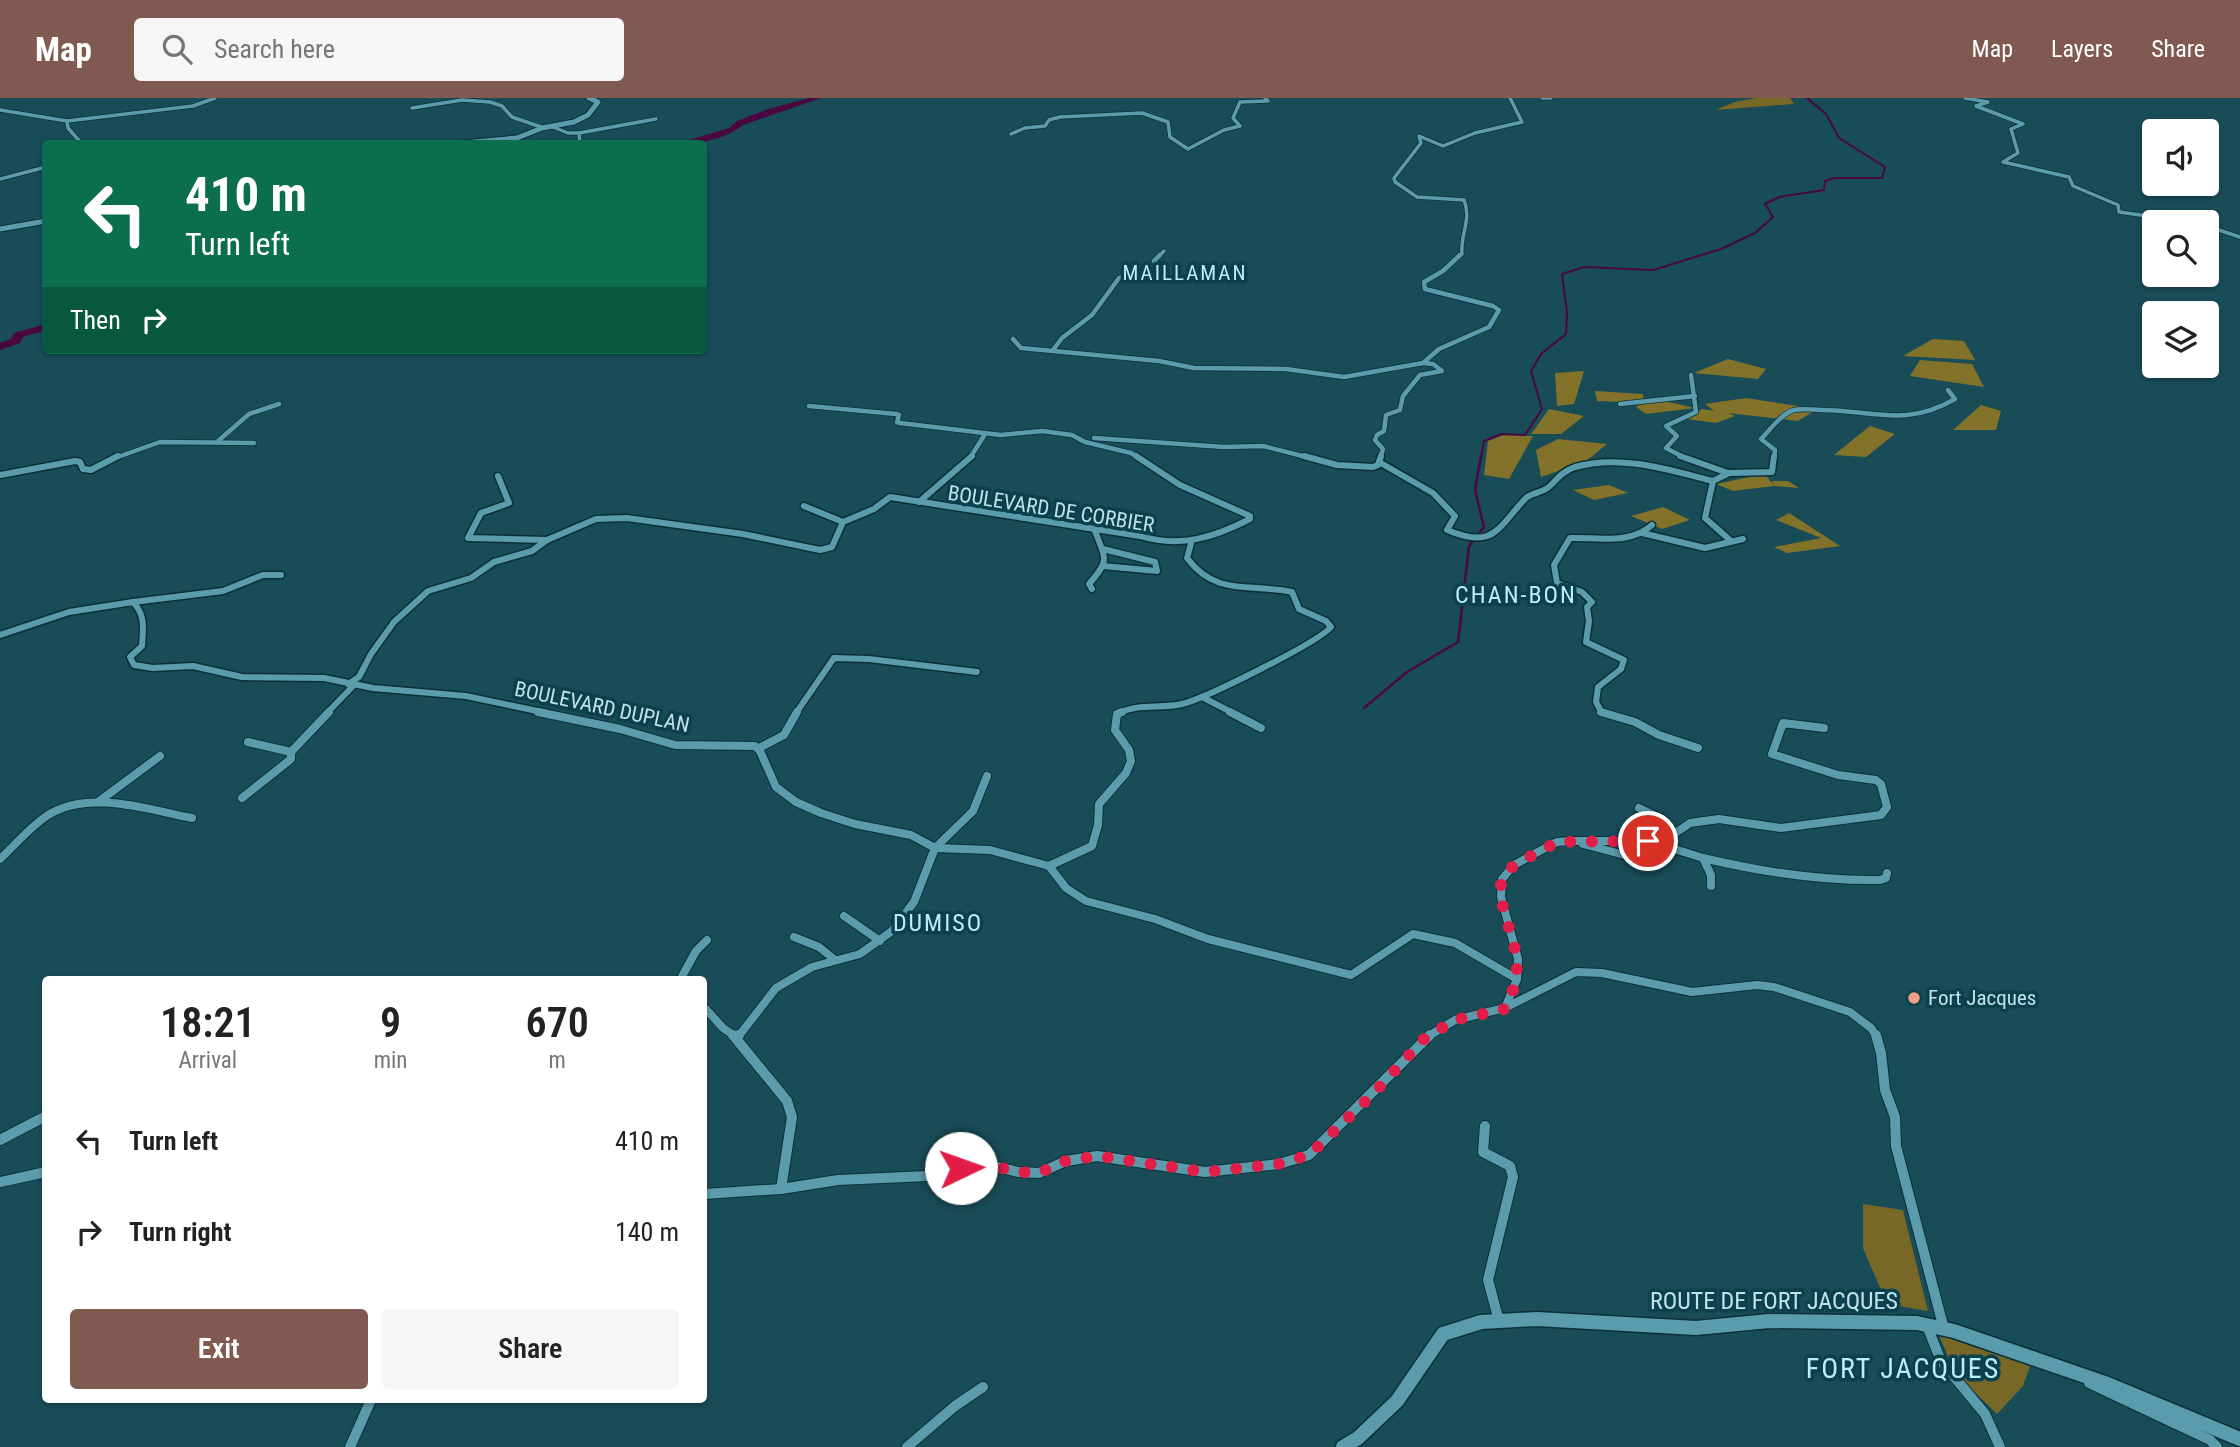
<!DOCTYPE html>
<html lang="en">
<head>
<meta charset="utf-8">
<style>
	:root { --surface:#fff; --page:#f6f6f6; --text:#222; --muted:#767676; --accent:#805a50 }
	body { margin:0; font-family:"Roboto Condensed",sans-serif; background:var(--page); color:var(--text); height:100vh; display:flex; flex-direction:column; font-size:26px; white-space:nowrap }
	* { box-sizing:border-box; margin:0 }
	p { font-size:23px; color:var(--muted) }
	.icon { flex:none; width:38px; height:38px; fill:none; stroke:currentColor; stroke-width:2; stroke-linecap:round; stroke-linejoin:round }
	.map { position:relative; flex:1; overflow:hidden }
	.panel { position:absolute; left:42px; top:878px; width:665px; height:427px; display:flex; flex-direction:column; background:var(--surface); border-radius:7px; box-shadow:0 2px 5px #0004 }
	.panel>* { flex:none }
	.hud { position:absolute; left:42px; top:42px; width:665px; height:214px; border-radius:7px; box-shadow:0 2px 5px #0004; background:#0b6e4f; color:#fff; overflow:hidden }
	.controls { position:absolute; left:2142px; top:21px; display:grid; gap:14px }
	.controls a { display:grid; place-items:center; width:77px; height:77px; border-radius:7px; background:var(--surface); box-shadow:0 2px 5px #0004; font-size:35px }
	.pin { position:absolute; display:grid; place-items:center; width:60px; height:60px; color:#fff; margin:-30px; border:4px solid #fff; border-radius:50%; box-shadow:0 2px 7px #0007 }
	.me { position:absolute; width:77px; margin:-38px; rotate:87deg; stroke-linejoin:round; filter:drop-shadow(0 0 5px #0008) }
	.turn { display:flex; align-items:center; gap:24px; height:147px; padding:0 28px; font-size:32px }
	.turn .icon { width:91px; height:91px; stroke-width:2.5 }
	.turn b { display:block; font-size:49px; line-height:60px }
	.then { display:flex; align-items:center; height:66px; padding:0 28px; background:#0003; gap:14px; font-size:26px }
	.eta { display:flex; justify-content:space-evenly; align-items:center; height:119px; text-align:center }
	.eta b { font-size:42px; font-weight:600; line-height:49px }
	.primary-button { display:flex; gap:14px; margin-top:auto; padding:14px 28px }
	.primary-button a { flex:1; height:80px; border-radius:7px; background:var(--accent); color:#fff; font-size:28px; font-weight:600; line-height:80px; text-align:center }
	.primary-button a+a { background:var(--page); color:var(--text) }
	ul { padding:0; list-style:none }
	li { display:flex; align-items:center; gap:21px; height:91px; padding:0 28px }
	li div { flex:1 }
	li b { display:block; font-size:26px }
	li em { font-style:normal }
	header { display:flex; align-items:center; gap:42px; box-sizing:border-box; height:98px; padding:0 35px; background:var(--accent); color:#fff }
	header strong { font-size:33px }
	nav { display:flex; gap:38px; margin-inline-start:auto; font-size:24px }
	.search { width:490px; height:63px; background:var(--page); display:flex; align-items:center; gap:18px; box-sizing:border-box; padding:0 24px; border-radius:7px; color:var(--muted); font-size:26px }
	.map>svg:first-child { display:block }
</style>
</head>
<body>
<header>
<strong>Map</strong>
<div class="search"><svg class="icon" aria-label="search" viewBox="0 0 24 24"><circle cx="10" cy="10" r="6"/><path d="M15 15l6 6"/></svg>Search here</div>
<nav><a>Map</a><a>Layers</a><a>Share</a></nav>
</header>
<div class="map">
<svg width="2240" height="1349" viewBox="0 0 2240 1349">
	<rect width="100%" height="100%" fill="#184c57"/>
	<g fill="#786828">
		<path d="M 1756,0 L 1790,0 L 1794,6 L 1715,12 L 1735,4 Z"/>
		<path d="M 1863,1106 L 1903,1112 L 1928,1213 L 1887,1206 L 1863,1150 Z"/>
		<path d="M 1939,1237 L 2030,1268 L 2023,1288 L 1997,1316 L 1955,1275 Z"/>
	</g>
	<g fill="#83722a">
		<path d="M 1933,241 L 1964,243 L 1975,262 L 1903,258 Z"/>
		<path d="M 1728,261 L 1766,271 L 1758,281 L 1694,275 Z"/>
		<path d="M 1920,262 L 1972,266 L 1984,289 L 1910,278 Z"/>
		<path d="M 1584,273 L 1574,306 L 1557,308 L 1555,275 Z"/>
		<path d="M 1595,293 L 1643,296 L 1644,305 L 1652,300 L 1695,310 L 1646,316 L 1636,309 L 1642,305 L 1597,303 Z"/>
		<path d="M 1746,300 L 1817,311 L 1798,323 L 1728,315 L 1735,318 L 1716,325 L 1687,321 L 1702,311 L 1714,313 L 1705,306 Z"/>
		<path d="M 1981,307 L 2001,313 L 1996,332 L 1953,332 Z"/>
		<path d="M 1549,311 L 1584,318 L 1561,336 L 1531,336 Z"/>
		<path d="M 1870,328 L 1895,336 L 1866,359 L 1834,357 Z"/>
		<path d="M 1504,337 L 1533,338 L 1509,381 L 1484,377 L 1488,343 Z"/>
		<path d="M 1558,341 L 1607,346 L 1585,364 L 1541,379 L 1536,352 Z"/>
		<path d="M 1764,376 L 1774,387 L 1772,383 L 1788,383 L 1799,390 L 1774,388 L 1733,393 L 1716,386 Z"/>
		<path d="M 1609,387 L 1628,395 L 1594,402 L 1573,392 Z"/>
		<path d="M 1663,409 L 1690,422 L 1662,431 L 1631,418 Z"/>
		<path d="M 1789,415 L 1840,448 L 1787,455 L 1774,449 L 1821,440 L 1776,422 Z"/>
	</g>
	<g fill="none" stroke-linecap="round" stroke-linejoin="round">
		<path stroke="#4a0740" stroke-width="2" d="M 1481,360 L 1484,343 L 1501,336 L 1525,337 L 1542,311 L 1531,273 L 1541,256 L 1566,236 L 1567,215 L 1562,176 L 1584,169 L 1653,172 L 1721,151 L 1755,135 L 1773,119 L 1765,106 L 1779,99 L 1824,92 L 1825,83 L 1835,80 L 1882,80 L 1885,69 L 1839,40 L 1826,16 L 1807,0"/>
		<path stroke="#4a0740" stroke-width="2.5" d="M 1364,610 L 1407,574 L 1458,544 L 1469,448 L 1484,429 L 1475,392 L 1481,358"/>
		<g fill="#4a0740" fill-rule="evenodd">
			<path d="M 809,0 L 821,0 L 743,27 C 727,41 697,46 676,46 L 729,30 L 737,23 L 768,11 Z"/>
			<path d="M 46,226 L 46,232 L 23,239 L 20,245 L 0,252 L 0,245 L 11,241 L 14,235 Z"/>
		</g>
		<defs>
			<g id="minor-far4">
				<path d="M 1542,0 L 1551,0"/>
				<path d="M 1965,0 L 1988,4 L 1976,8 L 2023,26 L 2011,31 L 2018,55 L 2003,64 L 2069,79 L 2073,88 L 2118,107 L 2119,114 L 2190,124"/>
				<path d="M 412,10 L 462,2 L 490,4 L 502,8 L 512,19 L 544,30"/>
				<path d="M 0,12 L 67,23 L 193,8 L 215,0"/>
				<path d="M 67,23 L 68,30 L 82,46"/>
				<path d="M 553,29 L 568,35 L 579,35 L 656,21"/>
				<path d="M 579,35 L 580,46"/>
				<path d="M 1011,36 L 1025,30 L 1045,28 L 1049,22 L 1060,19 L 1142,15 L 1168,24 L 1170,39 L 1188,51 L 1224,32 L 1240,28 L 1233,20 L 1240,4 L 1268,3 L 1265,0"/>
				<path d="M 0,81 L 46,69"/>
				<path d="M 2207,128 L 2240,139"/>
				<path d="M 1158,159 L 1164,153"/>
				<path d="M 1458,159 L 1462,156 C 1460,137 1472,121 1464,102 L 1417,99 L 1395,84 L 1394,80 L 1421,45 L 1419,38 L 1443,48 L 1475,35 L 1522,24 L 1510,0"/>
			</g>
			<g id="minor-far3">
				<path d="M 1013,241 L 1021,250 L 1159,263 L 1194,270 L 1286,271 L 1344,279 L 1423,265 L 1439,251 L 1489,229 L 1499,212 L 1493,208 L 1425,191 L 1424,184 L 1443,173 L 1460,157"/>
				<path d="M 1053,252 L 1062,240 L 1092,217 L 1119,180 L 1133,174 L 1163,177 L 1166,174 L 1154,163 L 1160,157"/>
				<path d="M 1620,306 L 1695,298"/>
				<path d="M 809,308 L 896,316 L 899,317 L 897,324 L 900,325 L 1001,337 L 1042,333 L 1072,337 L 1085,344 L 1131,355 L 1139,360"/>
				<path d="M 1094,340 L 1224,349 L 1263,348 L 1310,360"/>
				<path d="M 217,344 L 249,316 L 279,306"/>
				<path d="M 115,360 L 160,344 L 254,345"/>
				<path d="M 970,360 L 985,336"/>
				<path d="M 1380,360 L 1383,351 L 1375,342 L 1377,337 L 1384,333 L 1386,317 L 1400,312 L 1403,298 L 1420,277 L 1442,273 L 1433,266 L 1423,265"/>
				<path d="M 1685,360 L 1666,350 L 1677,338 L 1666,328 L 1696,314 L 1691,277"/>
				<path d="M 1774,360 L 1775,352 L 1761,341 C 1770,332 1781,316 1794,312 C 1802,310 1813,312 1821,312 C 1873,312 1905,330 1955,301 L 1948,292"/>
			</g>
			<g id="minor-far2">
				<path d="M 1304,358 L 1337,367 L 1373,369 L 1378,367 L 1381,358"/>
				<path d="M 1680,358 L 1728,375"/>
				<path d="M 1379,364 L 1433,395 L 1455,418 L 1447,432 C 1495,452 1497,430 1526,400 C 1532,394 1543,395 1550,388 C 1558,380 1563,373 1575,369 C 1621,356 1669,372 1713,383 L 1705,420 L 1730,442"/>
				<path d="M 0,377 L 75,363 L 80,364 L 83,371 L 91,372 L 118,358"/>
				<path d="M 498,378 L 509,405 L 481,415 L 468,440 L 547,442"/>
				<path d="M 1713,383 L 1729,375 L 1772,374 L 1774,358"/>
				<path d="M 919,404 L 972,358"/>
				<path d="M 804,408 L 843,424"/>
				<path d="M 1642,435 L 1705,450 L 1743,441"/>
				<path d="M 1103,451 L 1155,464 L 1157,473 L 1103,468"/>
				<path d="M 1092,491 L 1089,486 C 1110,462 1106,462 1095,433"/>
				<path d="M 133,504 L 223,493 L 263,477 L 281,477"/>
				<path d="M 0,537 L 69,514 L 133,504 C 146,518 143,530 142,548 L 130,559 L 134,567 L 153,570 L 193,568 L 242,579 L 324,580 L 373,590 L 466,598 L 547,615"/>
				<path d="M 348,586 L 359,579 L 371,556 L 394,524 L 428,493 L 471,480 L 494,464 L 532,453 L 547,442 L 596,421 L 627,420 L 743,436 L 820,452 L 832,449 L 843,424 L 874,411 L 890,399 L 1140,438 C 1180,450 1213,440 1250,421 L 1250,418 L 1180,387 L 1136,358"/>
				<path d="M 1202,599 L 1233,615"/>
				<path d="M 327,615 L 354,587"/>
				<path d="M 796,615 L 834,560 L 869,561 L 977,574"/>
				<path d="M 1119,615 C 1139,605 1160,611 1182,606 C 1204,601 1319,544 1331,529 L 1326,523 L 1299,511 L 1292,494 C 1250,485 1216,499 1187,460 L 1192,442"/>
				<path d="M 1602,615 L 1596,604 L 1598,589 L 1621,571 L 1624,562 L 1586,544 L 1589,523 L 1587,509 L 1592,504 L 1582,494 L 1557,485 L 1554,467 L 1570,440 C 1597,439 1630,447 1652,427"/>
			</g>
			<g id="minor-far1">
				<path d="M 538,614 L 620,631 L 675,647 L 755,648 L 760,653 L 776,689 L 796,704 L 821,715 L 855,726 L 911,737 L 935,750 L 990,752 L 1049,768 L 1092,748 L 1098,727 L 1099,706 L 1126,675 L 1131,663 L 1129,652 L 1115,632 L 1117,616 L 1122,614"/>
				<path d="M 1230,614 L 1261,630"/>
				<path d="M 1601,614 L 1635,624 L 1659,637 L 1698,650"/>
				<path d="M 248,644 L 291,654"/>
				<path d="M 759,650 L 784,637 L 797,614"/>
				<path d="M 242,700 L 291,661 L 291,654 L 329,614"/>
				<path d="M 98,704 L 160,658"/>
				<path d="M 1639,710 L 1662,721 L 1674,736"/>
				<path d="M 1649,743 L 1703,760 L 1711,777 L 1711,788"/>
				<path d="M 1583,746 L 1636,760"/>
				<path d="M 1703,760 C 1762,774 1820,783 1880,782 L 1886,780 L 1887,775"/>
				<path d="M 0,761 C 16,746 30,729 48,717 C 89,691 149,712 192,720"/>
				<path d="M 1049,768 L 1066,790 L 1086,803 L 1155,821 L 1208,841 L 1351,877 L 1413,836 L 1455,845 L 1517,881"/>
				<path d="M 844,818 L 880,843"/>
				<path d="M 794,839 L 819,849 L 835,862"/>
				<path d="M 680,882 L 696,853 L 707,842"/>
				<path d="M 704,909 L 723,930 L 736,939"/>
				<path d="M 1505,910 L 1517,881 L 1518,861 L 1501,799 L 1502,781 L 1514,767 L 1547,749 L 1557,744 L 1572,743 L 1648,743 L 1674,736 L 1690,725 L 1719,721 L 1781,730 L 1881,717 L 1887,709 L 1881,686 L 1876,682 L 1838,677 L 1772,656 L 1783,625 L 1824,630"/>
				<path d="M 738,939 L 776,890 L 812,869 L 860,856 L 892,833 L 914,804 L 935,750 L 973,713 L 987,678"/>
				<path d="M 1427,939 L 1455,922 L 1505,910 L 1576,874 L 1602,875 L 1692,894 L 1757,887 L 1774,889 L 1850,914 L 1871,930 L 1877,939"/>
			</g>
			<g id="minor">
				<path d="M 733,937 L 787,1003 L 792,1019 L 781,1091"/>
				<path d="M 1876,937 L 1881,955 L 1885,992 L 1895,1019 L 1896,1048 L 1944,1231"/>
				<path d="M 737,940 L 739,937"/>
				<path d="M 1485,1028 L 1483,1054 L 1510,1068 L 1513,1079 L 1488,1182 L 1499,1223"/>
				<path d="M 0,1042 L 46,1018"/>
				<path d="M 0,1084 L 46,1074"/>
				<path d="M 704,1096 L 781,1091 L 838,1082 L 928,1078 L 985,1066 L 1018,1074 L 1039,1075 L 1066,1063 L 1097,1058 L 1205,1074 L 1279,1066 L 1309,1057 L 1430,937"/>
				<path d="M 1927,1228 L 1941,1263 L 1985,1316 L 2000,1349"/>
				<path d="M 2089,1285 L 2210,1342 L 2217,1349"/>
				<path d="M 350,1349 L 371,1302"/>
				<path d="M 907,1349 L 955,1308 L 983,1289"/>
			</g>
			<g id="tertiary-far1">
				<path d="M 452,46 L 517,40 L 542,30 L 574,24 L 588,17 L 598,4 L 589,0"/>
				<path d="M 0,131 L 46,123"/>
			</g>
			<path id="tertiary" d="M 1343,1349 L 1358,1340 L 1397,1303 L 1443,1236 L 1481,1224 L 1537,1221 L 1696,1230 L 1769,1223 L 1917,1225 L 1954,1233 L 2105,1285 L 2240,1341"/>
		</defs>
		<use href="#minor-far4" stroke="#0c3038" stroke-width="5"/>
		<use href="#minor-far3" stroke="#0c3038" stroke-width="6"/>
		<use href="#minor-far2" stroke="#0c3038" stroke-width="9"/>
		<use href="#minor-far1" stroke="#0c3038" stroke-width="10"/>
		<use href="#minor" stroke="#0c3038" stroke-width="12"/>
		<use href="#tertiary-far1" stroke="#0c3038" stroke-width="7"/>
		<use href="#tertiary" stroke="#0c3038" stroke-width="17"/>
		<use href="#minor-far4" stroke="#5b9cac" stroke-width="3.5"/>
		<use href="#minor-far3" stroke="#5b9cac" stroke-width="4.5"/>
		<use href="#minor-far2" stroke="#5b9cac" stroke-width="6"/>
		<use href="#minor-far1" stroke="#5b9cac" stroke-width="8"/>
		<use href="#minor" stroke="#5b9cac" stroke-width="10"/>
		<use href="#tertiary-far1" stroke="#5b9cac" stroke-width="5"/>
		<use href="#tertiary" stroke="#5b9cac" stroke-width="14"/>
	</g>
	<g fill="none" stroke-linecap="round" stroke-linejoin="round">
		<path stroke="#e11d48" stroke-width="12" stroke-dasharray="0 21.6" d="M 961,1070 L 985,1066 L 1018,1074 L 1039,1075 L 1066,1063 L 1097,1058 L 1205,1074 L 1279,1066 L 1309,1057 L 1373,996 L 1424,941 L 1455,922 L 1505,911 C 1531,860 1507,842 1500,793 L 1502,781 L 1514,767 L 1557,744 L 1648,743"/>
	</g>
	<circle fill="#f49e88" stroke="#0a414c" stroke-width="2.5" cx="1914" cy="900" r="7"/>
	<g text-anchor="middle" stroke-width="7" stroke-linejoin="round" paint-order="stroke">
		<g font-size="21" letter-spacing="2" fill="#b9edfb" stroke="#0a414c">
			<text x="1185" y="182">MAILLAMAN</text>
		</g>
		<g font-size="21" fill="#c2e2ea" stroke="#0a414c">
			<text transform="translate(1051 411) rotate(9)" y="7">BOULEVARD DE CORBIER</text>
			<text transform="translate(602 609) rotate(12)" y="7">BOULEVARD DUPLAN</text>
		</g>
		<g font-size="21" fill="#c2e2ea" stroke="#0a414c" text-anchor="start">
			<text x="1928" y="907">Fort Jacques</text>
		</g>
		<g font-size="24" letter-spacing="2" fill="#b9edfb" stroke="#0a414c">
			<text x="1516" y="505">CHAN-BON</text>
			<text x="938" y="833">DUMISO</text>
		</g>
		<g font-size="24" fill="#c2e2ea" stroke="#0a414c">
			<text x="1774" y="1211">ROUTE DE FORT JACQUES</text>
		</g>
		<g font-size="28" letter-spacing="2" fill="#b9edfb" stroke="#0a414c">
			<text x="1903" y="1280">FORT JACQUES</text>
		</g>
	</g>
</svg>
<div class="controls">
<a><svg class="icon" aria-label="sound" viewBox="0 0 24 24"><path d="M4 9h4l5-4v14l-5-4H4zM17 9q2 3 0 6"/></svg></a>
<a><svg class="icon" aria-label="search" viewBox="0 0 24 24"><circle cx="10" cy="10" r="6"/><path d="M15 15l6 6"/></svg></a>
<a><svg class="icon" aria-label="layers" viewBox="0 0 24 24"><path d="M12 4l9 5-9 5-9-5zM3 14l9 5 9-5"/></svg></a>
</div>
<div class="pin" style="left:1648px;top:743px;background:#d93025"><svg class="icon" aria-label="arrive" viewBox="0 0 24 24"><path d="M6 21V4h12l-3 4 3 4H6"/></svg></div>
<svg class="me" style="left:961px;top:1070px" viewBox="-20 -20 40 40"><circle r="19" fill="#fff"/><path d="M0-13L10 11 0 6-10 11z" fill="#e11d48"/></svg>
<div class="hud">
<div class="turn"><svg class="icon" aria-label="left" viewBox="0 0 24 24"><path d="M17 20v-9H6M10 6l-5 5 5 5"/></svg><div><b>410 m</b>Turn left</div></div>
<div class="then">Then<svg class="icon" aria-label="right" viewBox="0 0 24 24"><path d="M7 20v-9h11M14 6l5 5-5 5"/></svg></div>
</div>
<section class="panel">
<div class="eta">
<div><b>18:21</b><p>Arrival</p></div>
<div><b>9</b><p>min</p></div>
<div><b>670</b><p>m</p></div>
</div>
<ul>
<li><svg class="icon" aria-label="left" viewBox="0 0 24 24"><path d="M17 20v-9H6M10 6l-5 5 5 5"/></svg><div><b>Turn left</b></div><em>410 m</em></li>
<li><svg class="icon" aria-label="right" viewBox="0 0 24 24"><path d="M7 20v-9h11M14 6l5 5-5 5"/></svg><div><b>Turn right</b></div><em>140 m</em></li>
</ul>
<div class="primary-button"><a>Exit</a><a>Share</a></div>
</section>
</div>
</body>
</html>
